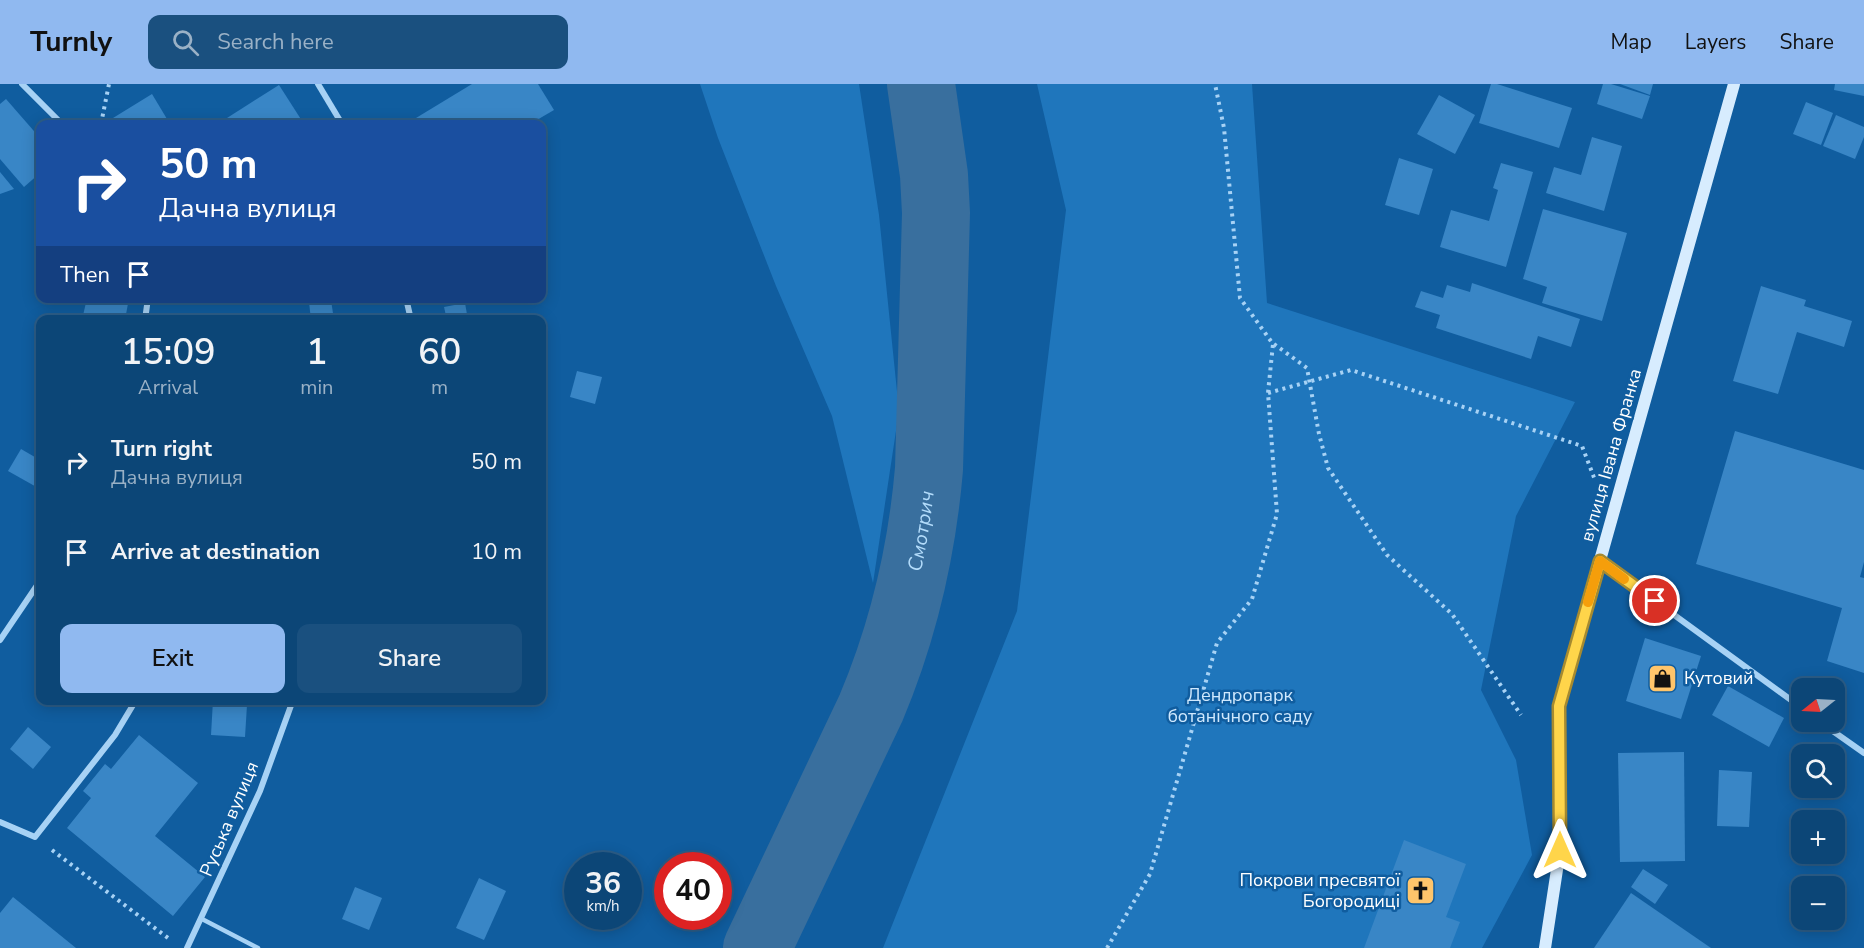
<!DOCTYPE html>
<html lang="en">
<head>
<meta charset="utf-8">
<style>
	:root { --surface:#0c4677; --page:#1a507f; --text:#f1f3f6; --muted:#9ab1c6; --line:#2c5e89; --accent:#90b9f0 }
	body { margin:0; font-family:"Nunito Sans",sans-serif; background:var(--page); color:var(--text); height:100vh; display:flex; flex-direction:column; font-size:22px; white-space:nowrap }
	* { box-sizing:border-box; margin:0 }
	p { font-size:20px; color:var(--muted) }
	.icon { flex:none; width:33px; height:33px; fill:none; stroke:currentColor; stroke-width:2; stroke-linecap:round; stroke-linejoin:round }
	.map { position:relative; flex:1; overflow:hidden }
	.panel { position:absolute; left:36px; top:231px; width:510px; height:390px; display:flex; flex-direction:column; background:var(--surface); border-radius:12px; box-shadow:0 3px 15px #0003,0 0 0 2px var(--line) }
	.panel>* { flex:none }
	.top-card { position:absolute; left:36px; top:36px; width:510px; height:183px; border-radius:12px; box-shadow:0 3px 15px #0003,0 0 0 2px var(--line); background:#1a4fa0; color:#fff; overflow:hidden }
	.needle { width:39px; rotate:252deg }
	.buttons { position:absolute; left:1791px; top:594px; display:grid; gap:12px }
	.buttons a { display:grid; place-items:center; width:54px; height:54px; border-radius:12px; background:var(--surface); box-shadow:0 3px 15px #0003,0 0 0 2px var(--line); font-size:30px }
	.speed { position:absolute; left:564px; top:768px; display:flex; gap:12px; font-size:30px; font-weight:700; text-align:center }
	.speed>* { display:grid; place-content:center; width:78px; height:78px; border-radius:50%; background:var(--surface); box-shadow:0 3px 15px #0003,0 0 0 2px var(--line); line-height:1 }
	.speed small { font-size:15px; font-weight:400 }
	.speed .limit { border:9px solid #d22; background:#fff; color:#111 }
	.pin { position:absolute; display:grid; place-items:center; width:51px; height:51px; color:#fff; margin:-26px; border:3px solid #fff; border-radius:50%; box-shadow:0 2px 6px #0007 }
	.me { position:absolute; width:66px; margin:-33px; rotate:0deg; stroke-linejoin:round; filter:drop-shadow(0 0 4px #0008) }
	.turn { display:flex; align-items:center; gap:21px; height:126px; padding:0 24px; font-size:27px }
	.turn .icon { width:78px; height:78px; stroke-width:2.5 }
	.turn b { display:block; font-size:42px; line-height:51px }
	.then { display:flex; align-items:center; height:57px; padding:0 24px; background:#0003; gap:12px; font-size:22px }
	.eta { display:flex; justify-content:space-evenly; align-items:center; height:102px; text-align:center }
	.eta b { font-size:36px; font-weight:600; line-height:42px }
	.primary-button { display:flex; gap:12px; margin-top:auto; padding:12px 24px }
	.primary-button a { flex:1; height:69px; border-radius:12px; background:var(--accent); color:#111; font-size:24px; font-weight:600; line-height:69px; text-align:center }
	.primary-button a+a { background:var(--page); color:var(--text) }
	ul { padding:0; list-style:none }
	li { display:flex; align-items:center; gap:18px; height:90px; padding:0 24px }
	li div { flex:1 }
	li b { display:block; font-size:22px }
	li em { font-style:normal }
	header { display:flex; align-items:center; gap:36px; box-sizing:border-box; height:84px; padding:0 30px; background:var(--accent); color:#111 }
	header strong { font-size:28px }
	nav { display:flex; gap:33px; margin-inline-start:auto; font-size:21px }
	.search { width:420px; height:54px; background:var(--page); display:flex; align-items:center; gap:15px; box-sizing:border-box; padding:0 21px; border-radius:12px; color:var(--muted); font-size:22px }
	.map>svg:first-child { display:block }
</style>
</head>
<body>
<header>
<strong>Turnly</strong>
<div class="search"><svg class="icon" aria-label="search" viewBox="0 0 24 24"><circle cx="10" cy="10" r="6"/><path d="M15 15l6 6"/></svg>Search here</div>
<nav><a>Map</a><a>Layers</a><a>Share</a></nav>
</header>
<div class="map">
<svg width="1864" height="864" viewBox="0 0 1864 864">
	<rect width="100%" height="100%" fill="#105d9f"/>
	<g fill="#1f76bc">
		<path d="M 700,0 L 859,0 L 879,131 L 899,327 L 873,499 L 832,332 L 776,202 L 718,54 Z"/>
		<path d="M 1037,0 L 1252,0 L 1267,219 L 1575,318 L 1516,432 L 1481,606 L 1516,676 L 1532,771 L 1482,864 L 883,864 L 1017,527 L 1066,126 Z"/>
	</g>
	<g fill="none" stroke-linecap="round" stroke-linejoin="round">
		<path stroke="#396f9e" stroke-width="68" id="s1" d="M 757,864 L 871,624 C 903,548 922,467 929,385 L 936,129 L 934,91 L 921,0"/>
	</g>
	<g fill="#3986c6">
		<path d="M 472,0 L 538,0 L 554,26 L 530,40 L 420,40 L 416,34 Z"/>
		<path d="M 1491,0 L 1497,0 L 1572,24 L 1559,64 L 1479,39 Z"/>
		<path d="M 1603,0 L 1611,0 L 1650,12 L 1642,35 L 1597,20 Z"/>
		<path d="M 1620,0 L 1653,0 L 1650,11 Z"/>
		<path d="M 1835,0 L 1864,0 L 1864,12 L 1834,6 Z"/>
		<path d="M 279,1 L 304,40 L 231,40 L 227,34 Z"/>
		<path d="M 152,10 L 170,40 L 116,40 L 113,34 Z"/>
		<path d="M 1439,11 L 1475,31 L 1455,70 L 1417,50 Z"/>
		<path d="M 6,15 L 40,54 L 40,89 L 24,103 L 0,75 L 0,20 Z"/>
		<path d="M 1806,18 L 1833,29 L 1821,61 L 1793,50 Z"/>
		<path d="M 1836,31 L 1864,43 L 1864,53 L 1855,75 L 1823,62 Z"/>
		<path d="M 1592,53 L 1622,62 L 1604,127 L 1546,109 L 1554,83 L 1581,91 Z"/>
		<path d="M 1399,74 L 1433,85 L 1419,131 L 1385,121 Z"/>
		<path d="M 1501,79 L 1533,88 L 1506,183 L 1440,163 L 1451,126 L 1489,137 L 1498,106 L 1493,104 Z"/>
		<path d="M 0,88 L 14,105 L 0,110 Z"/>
		<path d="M 1543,125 L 1627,149 L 1602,237 L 1542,219 L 1547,203 L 1523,195 Z"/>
		<path d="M 1472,199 L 1580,235 L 1571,263 L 1538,252 L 1531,275 L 1436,244 L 1440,231 L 1415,223 L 1421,207 L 1443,214 L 1447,201 L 1470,208 Z"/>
		<path d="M 1761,202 L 1806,216 L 1804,222 L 1852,237 L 1844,263 L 1797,248 L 1778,310 L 1733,297 Z"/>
		<path d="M 87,214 L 129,214 L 125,236 L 82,236 Z"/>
		<path d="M 331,216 L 334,236 L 311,236 L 309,218 Z"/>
		<path d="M 465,219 L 468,236 L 447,236 L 444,223 Z"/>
		<path d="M 577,287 L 602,293 L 595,320 L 570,313 Z"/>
		<path d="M 1735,347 L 1864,386 L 1864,478 L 1860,493 L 1864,494 L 1864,589 L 1827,577 L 1842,524 L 1696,480 Z"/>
		<path d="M 21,365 L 40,376 L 40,405 L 8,387 Z"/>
		<path d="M 1645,554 L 1701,572 L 1681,635 L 1626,617 Z"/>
		<path d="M 1728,602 L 1784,634 L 1769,663 L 1712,631 Z"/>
		<path d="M 213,616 L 264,616 L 264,622 L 247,621 L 245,653 L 211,651 Z"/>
		<path d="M 28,643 L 51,663 L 33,685 L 10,665 Z"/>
		<path d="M 139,651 L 198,699 L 155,752 L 205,793 L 173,832 L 67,744 L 91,714 L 83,707 L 105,680 L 111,685 Z"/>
		<path d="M 1684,668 L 1685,777 L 1620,778 L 1618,669 Z"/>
		<path d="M 1719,686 L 1752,688 L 1749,743 L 1717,742 Z"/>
		<path d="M 1404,756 L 1466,780 L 1446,833 L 1460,838 L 1450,864 L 1364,864 Z"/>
		<path d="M 1643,785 L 1668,801 L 1655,820 L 1631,803 Z"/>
		<path d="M 479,794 L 506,807 L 484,856 L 456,844 Z"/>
		<path d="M 355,803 L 382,814 L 369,846 L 342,835 Z"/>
		<path d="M 1631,809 L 1711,864 L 1594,864 Z"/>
		<path d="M 13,813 L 76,864 L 0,864 L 0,829 Z"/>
	</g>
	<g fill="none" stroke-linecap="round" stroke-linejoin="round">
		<g stroke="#a7d2f5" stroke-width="4" stroke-dasharray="3 4.5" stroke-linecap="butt">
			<path d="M 101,40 L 109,0"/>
			<path d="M 1274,260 L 1307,284 L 1319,350 L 1328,384 L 1387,471 L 1452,530 L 1521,631"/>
			<path d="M 1268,309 L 1351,286 L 1582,362 L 1595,396"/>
			<path d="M 52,766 L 168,854"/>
			<path d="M 1107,864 L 1150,790 L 1217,559 L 1252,515 L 1277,430 L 1268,309 L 1273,260 L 1240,214 L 1224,44 L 1215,0"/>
		</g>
		<path stroke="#a7d2f5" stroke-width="4.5" d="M 202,835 L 258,864"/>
		<g stroke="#a7d2f5" stroke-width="6">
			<path d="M 22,0 L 62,40"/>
			<path d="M 318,0 L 342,40"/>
			<path d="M 406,214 L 411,236"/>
			<path d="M 145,236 L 148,214"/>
			<path d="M 1600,477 L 1802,624"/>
			<path d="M 0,556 L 40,497"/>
			<path d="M 1820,638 L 1864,669"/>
			<path d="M 0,738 L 35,753 L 115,651 L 136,616"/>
			<path d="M 187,864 L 260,707 L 293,616"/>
		</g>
		<path stroke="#d7ecfe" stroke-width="12" d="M 1545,864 L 1560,766 L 1559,622 L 1734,0"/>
	</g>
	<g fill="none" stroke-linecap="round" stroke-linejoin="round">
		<defs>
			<path id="route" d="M 1560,766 L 1559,622 L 1600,477 L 1655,517"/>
		</defs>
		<use href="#route" stroke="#a68a30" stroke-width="15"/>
		<use href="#route" stroke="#ffd54a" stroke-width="10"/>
		<path stroke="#f59e0b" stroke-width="10" d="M 1588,518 L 1600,477 L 1624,495"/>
	</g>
	<defs>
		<symbol id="shop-square" viewBox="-11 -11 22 22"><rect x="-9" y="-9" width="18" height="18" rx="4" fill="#ffc56b" stroke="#105d9f"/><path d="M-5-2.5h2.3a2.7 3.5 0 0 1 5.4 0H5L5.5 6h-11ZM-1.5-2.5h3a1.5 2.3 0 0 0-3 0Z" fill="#111"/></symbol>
		<symbol id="church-square" viewBox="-11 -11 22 22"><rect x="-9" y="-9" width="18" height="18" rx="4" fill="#ffc56b" stroke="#105d9f"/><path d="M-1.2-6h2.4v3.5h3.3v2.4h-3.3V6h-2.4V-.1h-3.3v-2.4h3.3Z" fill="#111"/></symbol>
	</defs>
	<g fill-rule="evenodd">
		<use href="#shop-square" x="1646" y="578" width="33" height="33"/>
		<use href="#church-square" x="1404" y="790" width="33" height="33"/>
	</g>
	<g text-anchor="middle" stroke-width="5" stroke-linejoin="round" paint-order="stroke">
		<g font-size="18" fill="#fff" stroke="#105d9f">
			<text transform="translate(1611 371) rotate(-74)" y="6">вулиця Івана Франка</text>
			<text transform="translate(229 735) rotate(-67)" y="6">Руська вулиця</text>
		</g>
		<g font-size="18" fill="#fff" stroke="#105d9f" text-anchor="start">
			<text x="1684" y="600">Кутовий</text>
			<text x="1400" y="802" text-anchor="end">Покрови пресвятої<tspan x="1400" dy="21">Богородиці</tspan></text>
		</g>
		<g font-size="18" fill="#d0e9fe" stroke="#105d9f">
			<text x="1240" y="617">Дендропарк<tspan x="1240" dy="21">ботанічного саду</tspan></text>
		</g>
		<g font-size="20" font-style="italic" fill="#b3dcfb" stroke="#105d9f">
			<text dy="7" stroke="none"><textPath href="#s1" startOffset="450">Смотрич</textPath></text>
		</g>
	</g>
</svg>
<div class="buttons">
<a><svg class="needle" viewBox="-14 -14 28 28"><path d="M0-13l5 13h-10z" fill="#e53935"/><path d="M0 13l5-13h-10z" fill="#9ab1c6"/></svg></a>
<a><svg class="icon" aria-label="search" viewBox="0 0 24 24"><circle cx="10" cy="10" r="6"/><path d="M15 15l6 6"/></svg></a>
<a>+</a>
<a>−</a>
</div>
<div class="speed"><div>36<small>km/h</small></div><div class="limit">40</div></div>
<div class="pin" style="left:1655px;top:517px;background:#d93025"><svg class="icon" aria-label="arrive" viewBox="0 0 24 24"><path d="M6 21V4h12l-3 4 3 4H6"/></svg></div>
<svg class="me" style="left:1560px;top:766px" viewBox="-20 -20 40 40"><path d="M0-17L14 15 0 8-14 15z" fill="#ffd54a" stroke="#fff" stroke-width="4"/></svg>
<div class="top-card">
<div class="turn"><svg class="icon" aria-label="right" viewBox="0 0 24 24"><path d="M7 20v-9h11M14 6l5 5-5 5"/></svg><div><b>50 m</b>Дачна вулиця</div></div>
<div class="then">Then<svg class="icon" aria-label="arrive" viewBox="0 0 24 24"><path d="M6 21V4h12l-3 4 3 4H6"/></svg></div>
</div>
<section class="panel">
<div class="eta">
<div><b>15:09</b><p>Arrival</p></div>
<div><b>1</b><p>min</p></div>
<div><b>60</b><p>m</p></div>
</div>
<ul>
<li><svg class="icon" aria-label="right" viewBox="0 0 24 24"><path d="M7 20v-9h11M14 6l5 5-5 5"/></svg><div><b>Turn right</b><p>Дачна вулиця</p></div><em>50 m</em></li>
<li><svg class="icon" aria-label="arrive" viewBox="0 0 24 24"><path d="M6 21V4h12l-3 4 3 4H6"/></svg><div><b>Arrive at destination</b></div><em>10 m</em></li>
</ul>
<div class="primary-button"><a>Exit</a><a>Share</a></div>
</section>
</div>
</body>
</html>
